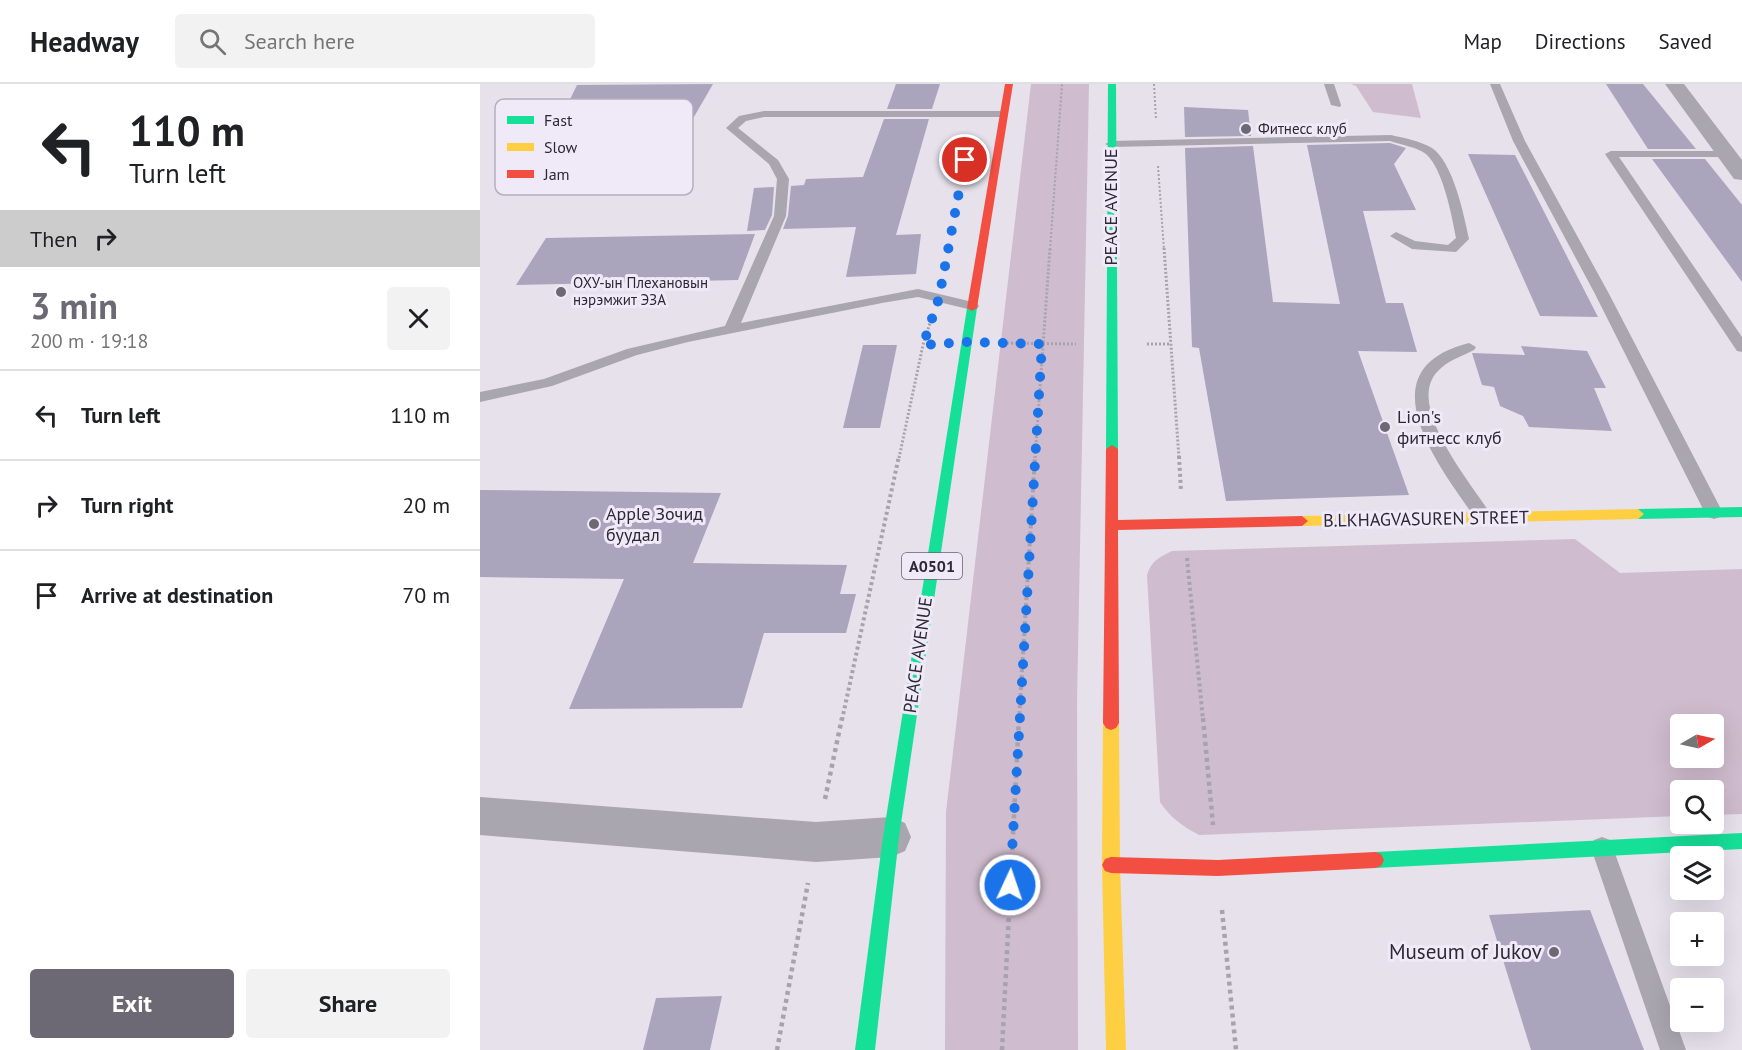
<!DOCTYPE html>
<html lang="en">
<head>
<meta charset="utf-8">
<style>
	:root { --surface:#fff; --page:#f2f2f2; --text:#202124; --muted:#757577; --line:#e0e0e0; --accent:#6c6974 }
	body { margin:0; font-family:"PT Sans",sans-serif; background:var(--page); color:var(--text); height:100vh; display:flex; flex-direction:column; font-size:22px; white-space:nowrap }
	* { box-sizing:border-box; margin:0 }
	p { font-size:20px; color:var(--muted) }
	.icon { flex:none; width:33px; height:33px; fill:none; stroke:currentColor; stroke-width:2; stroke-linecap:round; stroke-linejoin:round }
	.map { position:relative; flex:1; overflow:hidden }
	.details { display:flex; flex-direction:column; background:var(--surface); width:480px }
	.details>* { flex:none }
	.banner { background:#fff; color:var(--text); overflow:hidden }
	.needle { width:39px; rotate:81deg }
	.tools { position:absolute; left:1190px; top:630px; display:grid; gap:12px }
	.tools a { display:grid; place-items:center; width:54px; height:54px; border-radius:6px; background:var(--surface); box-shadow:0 6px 24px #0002; font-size:30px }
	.pin { position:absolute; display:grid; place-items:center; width:51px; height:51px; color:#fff; margin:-26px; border:3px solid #fff; border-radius:50%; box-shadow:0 2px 6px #0007 }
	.me { position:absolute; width:66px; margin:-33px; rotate:3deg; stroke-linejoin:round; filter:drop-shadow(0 0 4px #0008) }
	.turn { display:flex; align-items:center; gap:21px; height:126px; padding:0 30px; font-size:27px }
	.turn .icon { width:78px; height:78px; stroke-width:2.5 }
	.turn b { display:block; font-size:42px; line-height:51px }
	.then { display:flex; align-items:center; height:57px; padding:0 30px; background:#0003; gap:12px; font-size:22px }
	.round { display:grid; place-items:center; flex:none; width:63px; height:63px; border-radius:6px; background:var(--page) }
	.headline { display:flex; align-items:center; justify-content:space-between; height:102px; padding:0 30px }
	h1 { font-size:36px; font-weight:700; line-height:45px; color:var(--accent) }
	.action { display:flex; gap:12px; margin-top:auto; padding:12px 30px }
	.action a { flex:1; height:69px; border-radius:6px; background:var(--accent); color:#fff; font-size:24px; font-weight:700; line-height:69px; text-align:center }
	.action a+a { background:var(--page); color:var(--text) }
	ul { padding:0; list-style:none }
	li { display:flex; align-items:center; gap:18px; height:90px; padding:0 30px; border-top:2px solid var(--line) }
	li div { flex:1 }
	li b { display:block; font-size:22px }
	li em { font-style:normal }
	header { display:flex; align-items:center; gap:36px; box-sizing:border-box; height:84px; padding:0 30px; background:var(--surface); border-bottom:2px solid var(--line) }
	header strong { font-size:28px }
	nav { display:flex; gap:33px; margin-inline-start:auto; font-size:21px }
	.search { width:420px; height:54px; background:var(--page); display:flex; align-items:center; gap:15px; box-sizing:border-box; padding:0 21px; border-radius:6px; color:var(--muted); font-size:22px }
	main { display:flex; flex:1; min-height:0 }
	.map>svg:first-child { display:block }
</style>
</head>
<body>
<header>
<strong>Headway</strong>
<div class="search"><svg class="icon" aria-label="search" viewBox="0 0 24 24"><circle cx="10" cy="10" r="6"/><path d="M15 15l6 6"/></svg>Search here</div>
<nav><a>Map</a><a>Directions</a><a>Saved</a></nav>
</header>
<main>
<section class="details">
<div class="banner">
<div class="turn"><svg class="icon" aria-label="left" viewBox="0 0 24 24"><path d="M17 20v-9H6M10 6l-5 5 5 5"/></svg><div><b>110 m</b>Turn left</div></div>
<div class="then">Then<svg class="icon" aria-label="right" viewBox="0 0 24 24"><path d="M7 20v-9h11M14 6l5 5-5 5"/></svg></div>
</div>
<div class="headline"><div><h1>3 min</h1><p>200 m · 19:18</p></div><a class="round"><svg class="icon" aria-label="close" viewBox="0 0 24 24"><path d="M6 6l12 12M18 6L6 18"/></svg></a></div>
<ul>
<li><svg class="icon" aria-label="left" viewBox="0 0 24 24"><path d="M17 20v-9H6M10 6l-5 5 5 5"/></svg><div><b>Turn left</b></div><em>110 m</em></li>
<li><svg class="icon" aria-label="right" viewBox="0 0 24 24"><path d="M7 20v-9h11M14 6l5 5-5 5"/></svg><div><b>Turn right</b></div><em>20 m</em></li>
<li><svg class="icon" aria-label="arrive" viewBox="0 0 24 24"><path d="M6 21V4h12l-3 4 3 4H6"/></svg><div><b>Arrive at destination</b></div><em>70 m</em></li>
</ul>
<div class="action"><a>Exit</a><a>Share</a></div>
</section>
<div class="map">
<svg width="1262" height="966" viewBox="0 0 1262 966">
	<rect width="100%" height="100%" fill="#e6e1eb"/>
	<g fill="#cfbcce" fill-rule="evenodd">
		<path d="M 551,0 L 609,0 L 597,618 L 598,966 L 465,966 L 466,728 Z"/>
		<path d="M 871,0 L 932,0 L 941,34 L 893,28 L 876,2 Z"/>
		<path d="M 1095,455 L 1140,489 L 1262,485 L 1262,730 L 1233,731 L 1233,706 L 1200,706 L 1200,732 L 719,751 C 702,742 690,733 680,718 L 667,491 C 671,477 680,473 692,467 ZM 1200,640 L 1233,640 L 1233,674 L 1200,674 Z"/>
	</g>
	<g fill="#aaa4bd">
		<path d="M 233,0 L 200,57 L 69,59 L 97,1 Z"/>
		<path d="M 416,0 L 460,0 L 452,25 L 407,25 Z"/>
		<path d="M 1126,0 L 1163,0 L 1216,65 L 1168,65 Z"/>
		<path d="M 704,23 L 768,26 L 771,52 L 705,53 Z"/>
		<path d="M 404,35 L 449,35 L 416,151 L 441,150 L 436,190 L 366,193 L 376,143 L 303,145 L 308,132 L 311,102 L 324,101 L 326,95 L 383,93 Z"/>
		<path d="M 910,59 L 926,64 L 914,80 L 936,126 L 883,127 L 906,219 L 923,219 L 937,268 L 878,267 L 929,411 L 746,417 L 719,264 L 712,263 L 705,64 L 773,62 L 793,218 L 860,220 L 827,61 Z"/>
		<path d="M 988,70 L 1035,71 L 1118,233 L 1060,232 Z"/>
		<path d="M 1172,75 L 1225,75 L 1262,121 L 1262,198 Z"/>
		<path d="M 294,103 L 292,131 L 285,146 L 267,147 L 274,104 Z"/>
		<path d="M 275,150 L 258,196 L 36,201 L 66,154 Z"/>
		<path d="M 383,261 L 417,261 L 400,344 L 363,344 Z"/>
		<path d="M 1041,262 L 1107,267 L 1126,304 L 1114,304 L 1132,347 L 1049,343 L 1043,332 L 1020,322 L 1014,303 L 1002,301 L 992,269 L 1045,271 Z"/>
		<path d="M 0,406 L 241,409 L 213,479 L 367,481 L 360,510 L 376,510 L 366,549 L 284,549 L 262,624 L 89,625 L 144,495 L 0,493 Z"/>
		<path d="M 1110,826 L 1164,966 L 1051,966 L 1009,831 Z"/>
		<path d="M 242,912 L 230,966 L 163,966 L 176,914 Z"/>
	</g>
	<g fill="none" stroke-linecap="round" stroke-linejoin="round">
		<g stroke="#a7a3ad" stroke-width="2" stroke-dasharray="2 2" stroke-linecap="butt">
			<path d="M 674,0 L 676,36"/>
			<path d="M 678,82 L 684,166"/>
			<path d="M 570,166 L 582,0"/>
		</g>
		<g stroke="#a7a3ad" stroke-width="3" stroke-dasharray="2 2" stroke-linecap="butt">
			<path d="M 684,164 L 699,374"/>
			<path d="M 523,259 L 596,260"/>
			<path d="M 667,260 L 690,260"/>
			<path d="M 419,374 L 443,261 L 450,239"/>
			<path d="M 555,374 L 570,164"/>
		</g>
		<g stroke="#a7a3ad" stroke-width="4" stroke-dasharray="3 3" stroke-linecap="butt">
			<path d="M 699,372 L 701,407"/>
			<path d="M 707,474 L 723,636"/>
			<path d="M 362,636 L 419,372"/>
			<path d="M 539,636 L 555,372"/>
		</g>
		<g stroke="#a7a3ad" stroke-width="4.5" stroke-dasharray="4 4" stroke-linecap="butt">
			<path d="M 723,634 L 733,741"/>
			<path d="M 345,715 L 362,634"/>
			<path d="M 742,826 L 756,966"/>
			<path d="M 297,966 L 328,799"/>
			<path d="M 522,966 L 539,634"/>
		</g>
		<g fill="#a9a6af" fill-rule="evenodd">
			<path d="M 844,0 L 854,0 L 861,21 L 860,23 L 851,21 Z"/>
			<path d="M 1010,0 L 1020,0 L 1045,57 L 1128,208 L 1243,429 L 1240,433 L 1234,435 L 1228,433 L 1225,429 L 1114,208 L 1033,57 Z"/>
			<path d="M 284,27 L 523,27 L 528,30 L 523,33 L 284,33 L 266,37 L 258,44 L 298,76 L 309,95 L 306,132 L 261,239 L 438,205 L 497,219 L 499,222 L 497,225 L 492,226 L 438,213 L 402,219 L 208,258 L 157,271 L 72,302 L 0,318 L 0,308 L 64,295 L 147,265 L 245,242 L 294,132 L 297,95 L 289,80 L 246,44 L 259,32 Z"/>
			<path d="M 911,51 C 924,54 940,57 952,64 C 973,78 984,131 989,155 L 976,168 L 932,165 L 910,152 L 916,148 L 935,157 L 968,161 L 976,154 C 972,132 963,85 946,70 C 936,63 922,61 910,57 L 631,63 L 625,60 L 631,57 Z"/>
			<path d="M 1131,67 L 1248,67 L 1254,70 L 1248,73 L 1139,73 L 1262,253 L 1262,268 L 1257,267 L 1125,70 Z"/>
			<path d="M 989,259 L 996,263 L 994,266 C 982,272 967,277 958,287 C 923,322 995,403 1013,434 L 1010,438 L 1004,440 L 998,438 C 962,386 881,286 989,259 Z"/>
			<path d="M 1122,753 L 1130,756 L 1133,764 L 1206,966 L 1180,966 L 1111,764 L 1114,756 Z"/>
		</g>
		<g fill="#a9a6af" fill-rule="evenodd">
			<path d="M 1185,0 L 1204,0 L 1262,76 L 1262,96 L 1254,95 Z"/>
			<path d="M 0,713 L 336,738 L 411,733 L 425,739 L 431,753 L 425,767 L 411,773 L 336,778 L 0,751 Z"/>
		</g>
		<g fill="#16e098" fill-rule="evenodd">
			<path d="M 628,0 L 636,0 L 638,365 L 632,369 L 626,365 Z"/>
			<path d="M 492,221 L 497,224 L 419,753 L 395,966 L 375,966 L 403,753 L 487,224 Z"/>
			<path d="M 1262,423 L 1262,433 L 1158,435 L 1152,430 L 1158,425 Z"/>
			<path d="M 1262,749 L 1262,765 L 895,784 L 889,782 L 886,776 L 889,770 L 895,768 Z"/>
		</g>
		<g fill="#ffcf43" fill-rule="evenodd">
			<path d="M 1158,425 L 1164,430 L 1158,435 L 822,442 L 816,437 L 822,432 Z"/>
			<path d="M 631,632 L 636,634 L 639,639 L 640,781 L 646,966 L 626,966 L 622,781 L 623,639 L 626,634 Z"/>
		</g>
		<g fill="#f24e42" fill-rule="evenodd">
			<path d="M 525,0 L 533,0 L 497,224 L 492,227 L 487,224 Z"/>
			<path d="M 632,361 L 638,365 L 638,436 L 822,432 L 828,437 L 822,442 L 638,446 L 639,639 L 636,644 L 631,646 L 626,644 L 623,639 L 626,365 Z"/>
			<path d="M 895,768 L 901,770 L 904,776 L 901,782 L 895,784 L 738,792 L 631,789 L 625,787 L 622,781 L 625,775 L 631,773 L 738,776 Z"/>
		</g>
	</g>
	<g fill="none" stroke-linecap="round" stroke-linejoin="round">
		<path stroke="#1a73e8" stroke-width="10" stroke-dasharray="0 18" d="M 485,76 L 459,214 L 443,261 L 488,258 L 562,260 L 530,801"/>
	</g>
	<g fill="#6c6974" stroke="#efe9f8" stroke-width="2">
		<circle cx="766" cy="45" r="6"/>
		<circle cx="81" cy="208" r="6"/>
		<circle cx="905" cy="343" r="6"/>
		<circle cx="114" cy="440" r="6"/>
		<circle cx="1074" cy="868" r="6"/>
	</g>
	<g text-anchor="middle" stroke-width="6" stroke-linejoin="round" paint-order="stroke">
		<g font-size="15" fill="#2b2934" stroke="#efe9f8" text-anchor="start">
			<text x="778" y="50">Фитнесс клуб</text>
			<text x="93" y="204">ОХУ-ын Плехановын<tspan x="93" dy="17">нэрэмжит ЭЗА</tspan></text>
		</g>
		<rect fill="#efe9f8" stroke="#66636f" stroke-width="1.5" x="422" y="469" width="60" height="26" rx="4.5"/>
		<g font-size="16" font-weight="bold" fill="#2b2934">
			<text x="452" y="488">A0501</text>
		</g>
		<g font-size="18" fill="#2b2934" stroke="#efe9f8">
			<text transform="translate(631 123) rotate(-90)" y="6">PEACE AVENUE</text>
			<text transform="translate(946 435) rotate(-1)" y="6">B.LKHAGVASUREN STREET</text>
			<text transform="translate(438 571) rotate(-82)" y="6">PEACE AVENUE</text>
		</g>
		<g font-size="18" fill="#2b2934" stroke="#efe9f8" text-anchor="start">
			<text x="917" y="339">Lion's<tspan x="917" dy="21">фитнесс клуб</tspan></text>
			<text x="126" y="436">Apple Зочид<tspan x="126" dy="21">буудал</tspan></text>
		</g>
		<g font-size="21" fill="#2b2934" stroke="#efe9f8" text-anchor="end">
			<text x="1062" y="875">Museum of Jukov</text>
		</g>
	</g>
	<rect x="15" y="15" width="198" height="96" rx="9" fill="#efe9f8" stroke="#b4afbd" stroke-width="1.5"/>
	<rect x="27" y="32" width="27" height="8" fill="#16e098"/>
	<rect x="27" y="59" width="27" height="8" fill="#ffcf43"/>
	<rect x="27" y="86" width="27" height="8" fill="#f24e42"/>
	<g font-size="16" fill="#2b2934">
		<text x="64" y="42">Fast</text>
		<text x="64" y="69">Slow</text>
		<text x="64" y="96">Jam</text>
	</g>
</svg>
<div class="tools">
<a><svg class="needle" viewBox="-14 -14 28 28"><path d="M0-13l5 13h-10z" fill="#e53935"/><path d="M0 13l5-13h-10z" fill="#757577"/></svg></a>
<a><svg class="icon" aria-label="search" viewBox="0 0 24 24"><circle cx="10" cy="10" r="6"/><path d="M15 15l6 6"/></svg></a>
<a><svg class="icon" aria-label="layers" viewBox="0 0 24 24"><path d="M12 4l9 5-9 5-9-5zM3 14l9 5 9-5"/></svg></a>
<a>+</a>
<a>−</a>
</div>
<div class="pin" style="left:485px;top:76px;background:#d93025"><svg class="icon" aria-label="arrive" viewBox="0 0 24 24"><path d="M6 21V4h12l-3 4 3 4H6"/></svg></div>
<svg class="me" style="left:530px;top:801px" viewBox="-20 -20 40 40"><circle r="17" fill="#1a73e8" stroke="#fff" stroke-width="3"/><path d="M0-11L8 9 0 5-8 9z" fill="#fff"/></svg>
</div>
</main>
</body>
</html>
